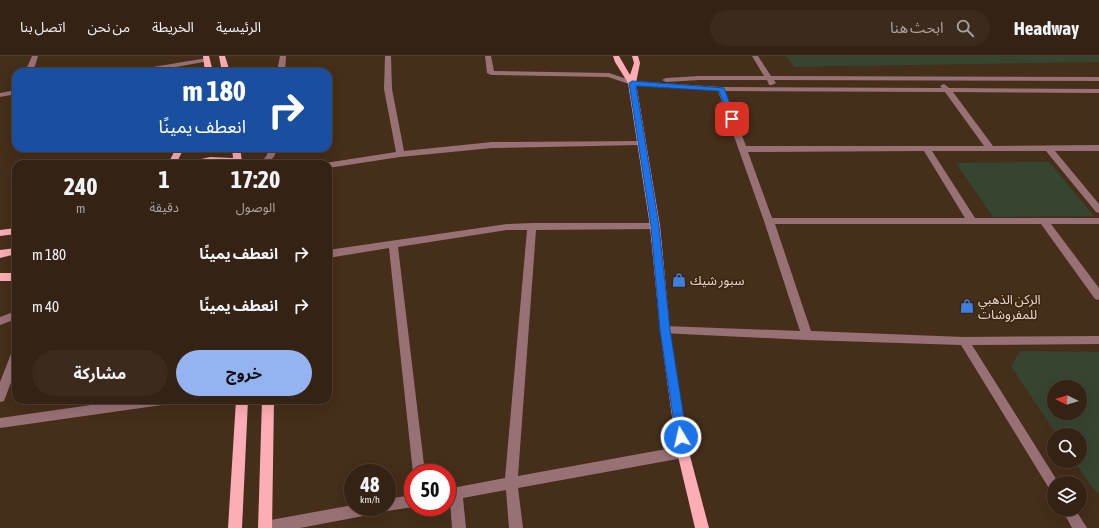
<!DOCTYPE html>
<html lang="ar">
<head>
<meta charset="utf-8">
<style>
	:root { --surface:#342214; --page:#3c2a1d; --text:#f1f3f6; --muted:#a9a4a0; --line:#4e3f34; --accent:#95b2f1 }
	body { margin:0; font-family:"Asap Condensed","Noto Sans Arabic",sans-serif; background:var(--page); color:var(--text); direction:rtl; height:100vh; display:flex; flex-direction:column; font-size:15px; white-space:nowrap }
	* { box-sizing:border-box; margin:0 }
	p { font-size:13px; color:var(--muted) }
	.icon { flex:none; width:22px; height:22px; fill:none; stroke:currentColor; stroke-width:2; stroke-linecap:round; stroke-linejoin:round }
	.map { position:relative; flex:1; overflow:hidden; direction:ltr }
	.panel { position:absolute; left:12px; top:104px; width:320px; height:244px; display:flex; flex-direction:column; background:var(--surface); border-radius:12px; box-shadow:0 4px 16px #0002,0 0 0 1px var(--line); direction:rtl }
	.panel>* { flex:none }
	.top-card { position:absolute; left:12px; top:12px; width:320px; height:84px; border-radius:12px; box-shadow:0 4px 16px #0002,0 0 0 1px var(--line); direction:rtl; background:#1a4fa0; color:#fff; overflow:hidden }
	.needle { width:26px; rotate:275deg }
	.tools { position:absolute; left:1047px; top:324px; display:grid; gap:8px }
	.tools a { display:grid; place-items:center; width:40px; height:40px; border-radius:50%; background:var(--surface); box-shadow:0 4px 16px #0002,0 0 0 1px var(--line); font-size:20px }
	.speed { position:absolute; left:344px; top:408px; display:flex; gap:8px; font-size:20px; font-weight:700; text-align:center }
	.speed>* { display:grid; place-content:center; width:52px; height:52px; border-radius:50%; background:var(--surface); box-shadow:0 4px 16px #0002,0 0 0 1px var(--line); line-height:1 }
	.speed small { font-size:10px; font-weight:400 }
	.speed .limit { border:6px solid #d22; background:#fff; color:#111 }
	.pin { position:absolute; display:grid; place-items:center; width:34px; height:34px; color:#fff; margin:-17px; border-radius:8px; box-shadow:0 2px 6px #0006 }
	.me { position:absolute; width:44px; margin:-22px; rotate:351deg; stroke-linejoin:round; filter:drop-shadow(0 0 3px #0008) }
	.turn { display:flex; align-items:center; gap:14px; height:84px; padding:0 20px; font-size:18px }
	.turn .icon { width:52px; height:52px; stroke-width:2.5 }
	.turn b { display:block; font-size:28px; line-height:34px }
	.eta { display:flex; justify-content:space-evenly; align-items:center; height:68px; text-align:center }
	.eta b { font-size:24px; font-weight:700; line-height:28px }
	.primary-button { display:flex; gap:8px; margin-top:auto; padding:8px 20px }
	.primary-button a { flex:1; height:46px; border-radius:24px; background:var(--accent); color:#111; font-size:16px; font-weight:700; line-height:46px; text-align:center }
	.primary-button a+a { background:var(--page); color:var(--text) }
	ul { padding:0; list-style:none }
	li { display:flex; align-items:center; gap:12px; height:52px; padding:0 20px }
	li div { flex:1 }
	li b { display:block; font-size:15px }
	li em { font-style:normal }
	header { display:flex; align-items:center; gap:24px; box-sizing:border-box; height:56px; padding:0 20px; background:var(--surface); border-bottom:1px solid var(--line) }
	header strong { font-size:19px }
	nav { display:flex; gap:22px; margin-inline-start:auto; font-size:14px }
	.search { width:280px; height:36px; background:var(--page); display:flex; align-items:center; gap:10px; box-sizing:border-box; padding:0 14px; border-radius:22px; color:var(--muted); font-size:15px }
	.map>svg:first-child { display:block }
</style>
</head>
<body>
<header>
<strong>Headway</strong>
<div class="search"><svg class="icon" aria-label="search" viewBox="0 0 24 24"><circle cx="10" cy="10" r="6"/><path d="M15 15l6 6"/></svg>ابحث هنا</div>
<nav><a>الرئيسية</a><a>الخريطة</a><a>من نحن</a><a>اتصل بنا</a></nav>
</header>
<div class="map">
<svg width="1099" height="472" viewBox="0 0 1099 472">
	<rect width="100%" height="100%" fill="#452e1a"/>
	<g fill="#364530" fill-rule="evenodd">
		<path d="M 786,0 L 1099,0 L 1099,6 L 794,11 Z"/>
		<path d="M 1049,106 L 1094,160 L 993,161 L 956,107 Z"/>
		<path d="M 1020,295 L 1099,296 L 1099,437 L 1095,435 L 1074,405 L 1080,405 L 1080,379 L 1057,379 L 1011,310 ZM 1054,331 L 1080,331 L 1080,357 L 1054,357 Z"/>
	</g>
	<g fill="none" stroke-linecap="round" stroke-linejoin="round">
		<g fill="#987175" fill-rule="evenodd">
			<path d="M 32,0 L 38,0 L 33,16 L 25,16 Z"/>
			<path d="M 280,0 L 286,0 L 285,16 L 277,16 Z"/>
			<path d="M 385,0 L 391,0 L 392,33 L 404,95 L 492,86 L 641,85 L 645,87 L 641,89 L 492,92 L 400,101 L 328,112 L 328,108 L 325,107 L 396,96 L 384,33 Z"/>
			<path d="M 485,0 L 491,0 L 494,15 L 609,17 L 633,25 L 721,31 L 942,32 L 940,30 L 944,28 L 949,32 L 1099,33 L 1099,37 L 953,36 L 993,90 L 1099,89 L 1099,95 L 1055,95 L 1099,148 L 1099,157 L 1096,156 L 1046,95 L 932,95 L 975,162 L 1099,162 L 1099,168 L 1051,168 L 1099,232 L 1099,244 L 1095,243 L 1041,168 L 775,168 L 811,275 L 964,281 L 1099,280 L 1099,288 L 972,289 L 1058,426 L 1059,427 L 1054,427 L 1054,436 L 1050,434 L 961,289 L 807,284 L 661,277 L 660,274 L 661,271 L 665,270 L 800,275 L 764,165 L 718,35 L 632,29 L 608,21 L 491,19 L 487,17 ZM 725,35 L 945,36 L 984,90 L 746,90 ZM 924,95 L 965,162 L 772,162 L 748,96 Z"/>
			<path d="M 752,0 L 758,0 L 771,20 L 1099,21 L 1099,25 L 774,24 L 776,27 L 772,29 L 769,29 L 767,24 L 699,24 L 666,26 L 662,24 L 666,22 L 699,20 L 764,20 Z"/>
			<path d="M 207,2 L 210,4 L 209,5 L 148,16 L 131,16 L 135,14 Z"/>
			<path d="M 16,34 L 16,38 L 0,41 L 0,37 Z"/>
			<path d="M 268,92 L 276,92 L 275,99 L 268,108 L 260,108 L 267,99 Z"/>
			<path d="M 532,167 L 655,167 L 660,170 L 655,173 L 536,174 L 518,420 L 683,390 L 687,392 L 689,396 L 687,400 L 683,402 L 518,432 L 523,472 L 509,472 L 506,434 L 463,442 L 466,472 L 452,472 L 450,445 L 447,445 L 447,433 L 505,422 L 527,174 L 507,174 L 398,191 L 425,417 L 413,417 L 389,192 L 328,202 L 328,194 L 507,168 Z"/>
			<path d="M 16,255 L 16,263 L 0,269 L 0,261 Z"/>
			<path d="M 16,293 L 16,313 L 4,345 L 0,346 L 0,326 L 11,298 L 12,295 Z"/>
			<path d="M 126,344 L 168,344 L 166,348 L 162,349 L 0,372 L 0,362 Z"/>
			<path d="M 413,439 L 413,451 L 387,455 L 384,454 L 379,457 L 300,472 L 258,472 L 260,467 L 265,465 L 353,449 L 353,451 L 387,451 L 387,443 Z"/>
			<path d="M 1062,453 L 1075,453 L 1087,472 L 1072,472 Z"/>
		</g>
		<g fill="#fcadb5" fill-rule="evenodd">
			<path d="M 203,0 L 209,0 L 213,16 L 205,16 Z"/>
			<path d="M 219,0 L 225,0 L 230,16 L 222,16 Z"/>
			<path d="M 613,0 L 619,0 L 630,19 L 634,7 L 632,0 L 638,0 L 640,7 L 636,27 L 660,170 L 670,274 L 689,396 L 709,472 L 695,472 L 677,396 L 660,274 L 650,170 L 628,27 L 615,6 Z"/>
			<path d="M 176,92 L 184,92 L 176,108 L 168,108 Z"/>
			<path d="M 232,92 L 240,92 L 242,105 L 246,108 L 217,106 L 187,108 L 188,106 L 210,101 L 233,102 Z"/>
			<path d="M 16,172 L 16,178 L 0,180 L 0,174 Z"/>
			<path d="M 16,192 L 16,198 L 0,202 L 0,194 Z"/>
			<rect x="0" y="217" width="16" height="8"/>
			<path d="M 236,344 L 248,344 L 242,472 L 228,472 Z"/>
			<path d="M 262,344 L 274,344 L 272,472 L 258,472 Z"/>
		</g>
	</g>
	<path fill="#1a73e8" stroke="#114b97" d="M 632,25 L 724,32 L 736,63 L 732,65 L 729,63 L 719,35 L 636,30 L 659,170 L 670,274 L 687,381 L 685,384 L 681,386 L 677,384 L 676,381 L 660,274 L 651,170 L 629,27 Z"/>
	<defs>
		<symbol id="shop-bare" viewBox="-9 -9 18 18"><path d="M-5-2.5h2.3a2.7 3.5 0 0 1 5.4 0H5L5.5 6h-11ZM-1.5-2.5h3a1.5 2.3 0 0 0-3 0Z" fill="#3f7fe0" stroke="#3b2410" stroke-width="2.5" paint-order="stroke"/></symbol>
	</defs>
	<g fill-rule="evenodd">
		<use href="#shop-bare" x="669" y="214" width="20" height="20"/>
		<use href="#shop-bare" x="957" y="240" width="20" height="20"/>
	</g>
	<g text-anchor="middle" stroke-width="3" stroke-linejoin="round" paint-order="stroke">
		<g font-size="13" fill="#e7d7cb" stroke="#3b2410" text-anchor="start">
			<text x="690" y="229">سبور شيك</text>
			<text x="978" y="248">الركن الذهبي<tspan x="978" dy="15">للمفروشات</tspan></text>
		</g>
	</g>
</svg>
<div class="tools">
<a><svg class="needle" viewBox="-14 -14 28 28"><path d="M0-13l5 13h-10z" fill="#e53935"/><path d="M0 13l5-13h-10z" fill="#a9a4a0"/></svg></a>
<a><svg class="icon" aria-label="search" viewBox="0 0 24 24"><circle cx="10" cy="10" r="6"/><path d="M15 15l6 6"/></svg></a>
<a><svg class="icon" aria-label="layers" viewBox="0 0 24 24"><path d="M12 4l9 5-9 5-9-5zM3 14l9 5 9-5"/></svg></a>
</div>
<div class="speed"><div>48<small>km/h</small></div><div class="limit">50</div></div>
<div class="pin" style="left:732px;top:63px;background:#d93025"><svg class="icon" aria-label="arrive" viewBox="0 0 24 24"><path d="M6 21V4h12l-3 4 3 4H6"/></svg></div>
<svg class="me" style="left:681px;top:381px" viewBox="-20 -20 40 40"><circle r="17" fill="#1a73e8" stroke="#fff" stroke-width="3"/><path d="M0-11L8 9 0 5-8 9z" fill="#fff"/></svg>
<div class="top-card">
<div class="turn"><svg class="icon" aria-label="right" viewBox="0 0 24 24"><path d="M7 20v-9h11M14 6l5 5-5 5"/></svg><div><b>180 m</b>انعطف يمينًا</div></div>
</div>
<section class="panel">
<div class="eta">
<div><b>17:20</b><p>الوصول</p></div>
<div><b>1</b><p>دقيقة</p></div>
<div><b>240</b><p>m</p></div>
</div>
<ul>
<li><svg class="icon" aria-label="right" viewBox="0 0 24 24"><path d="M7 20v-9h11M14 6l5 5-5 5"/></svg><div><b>انعطف يمينًا</b></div><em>180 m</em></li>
<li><svg class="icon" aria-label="right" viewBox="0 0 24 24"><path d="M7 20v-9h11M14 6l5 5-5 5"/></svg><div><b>انعطف يمينًا</b></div><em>40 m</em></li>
</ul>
<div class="primary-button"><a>خروج</a><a>مشاركة</a></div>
</section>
</div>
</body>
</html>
